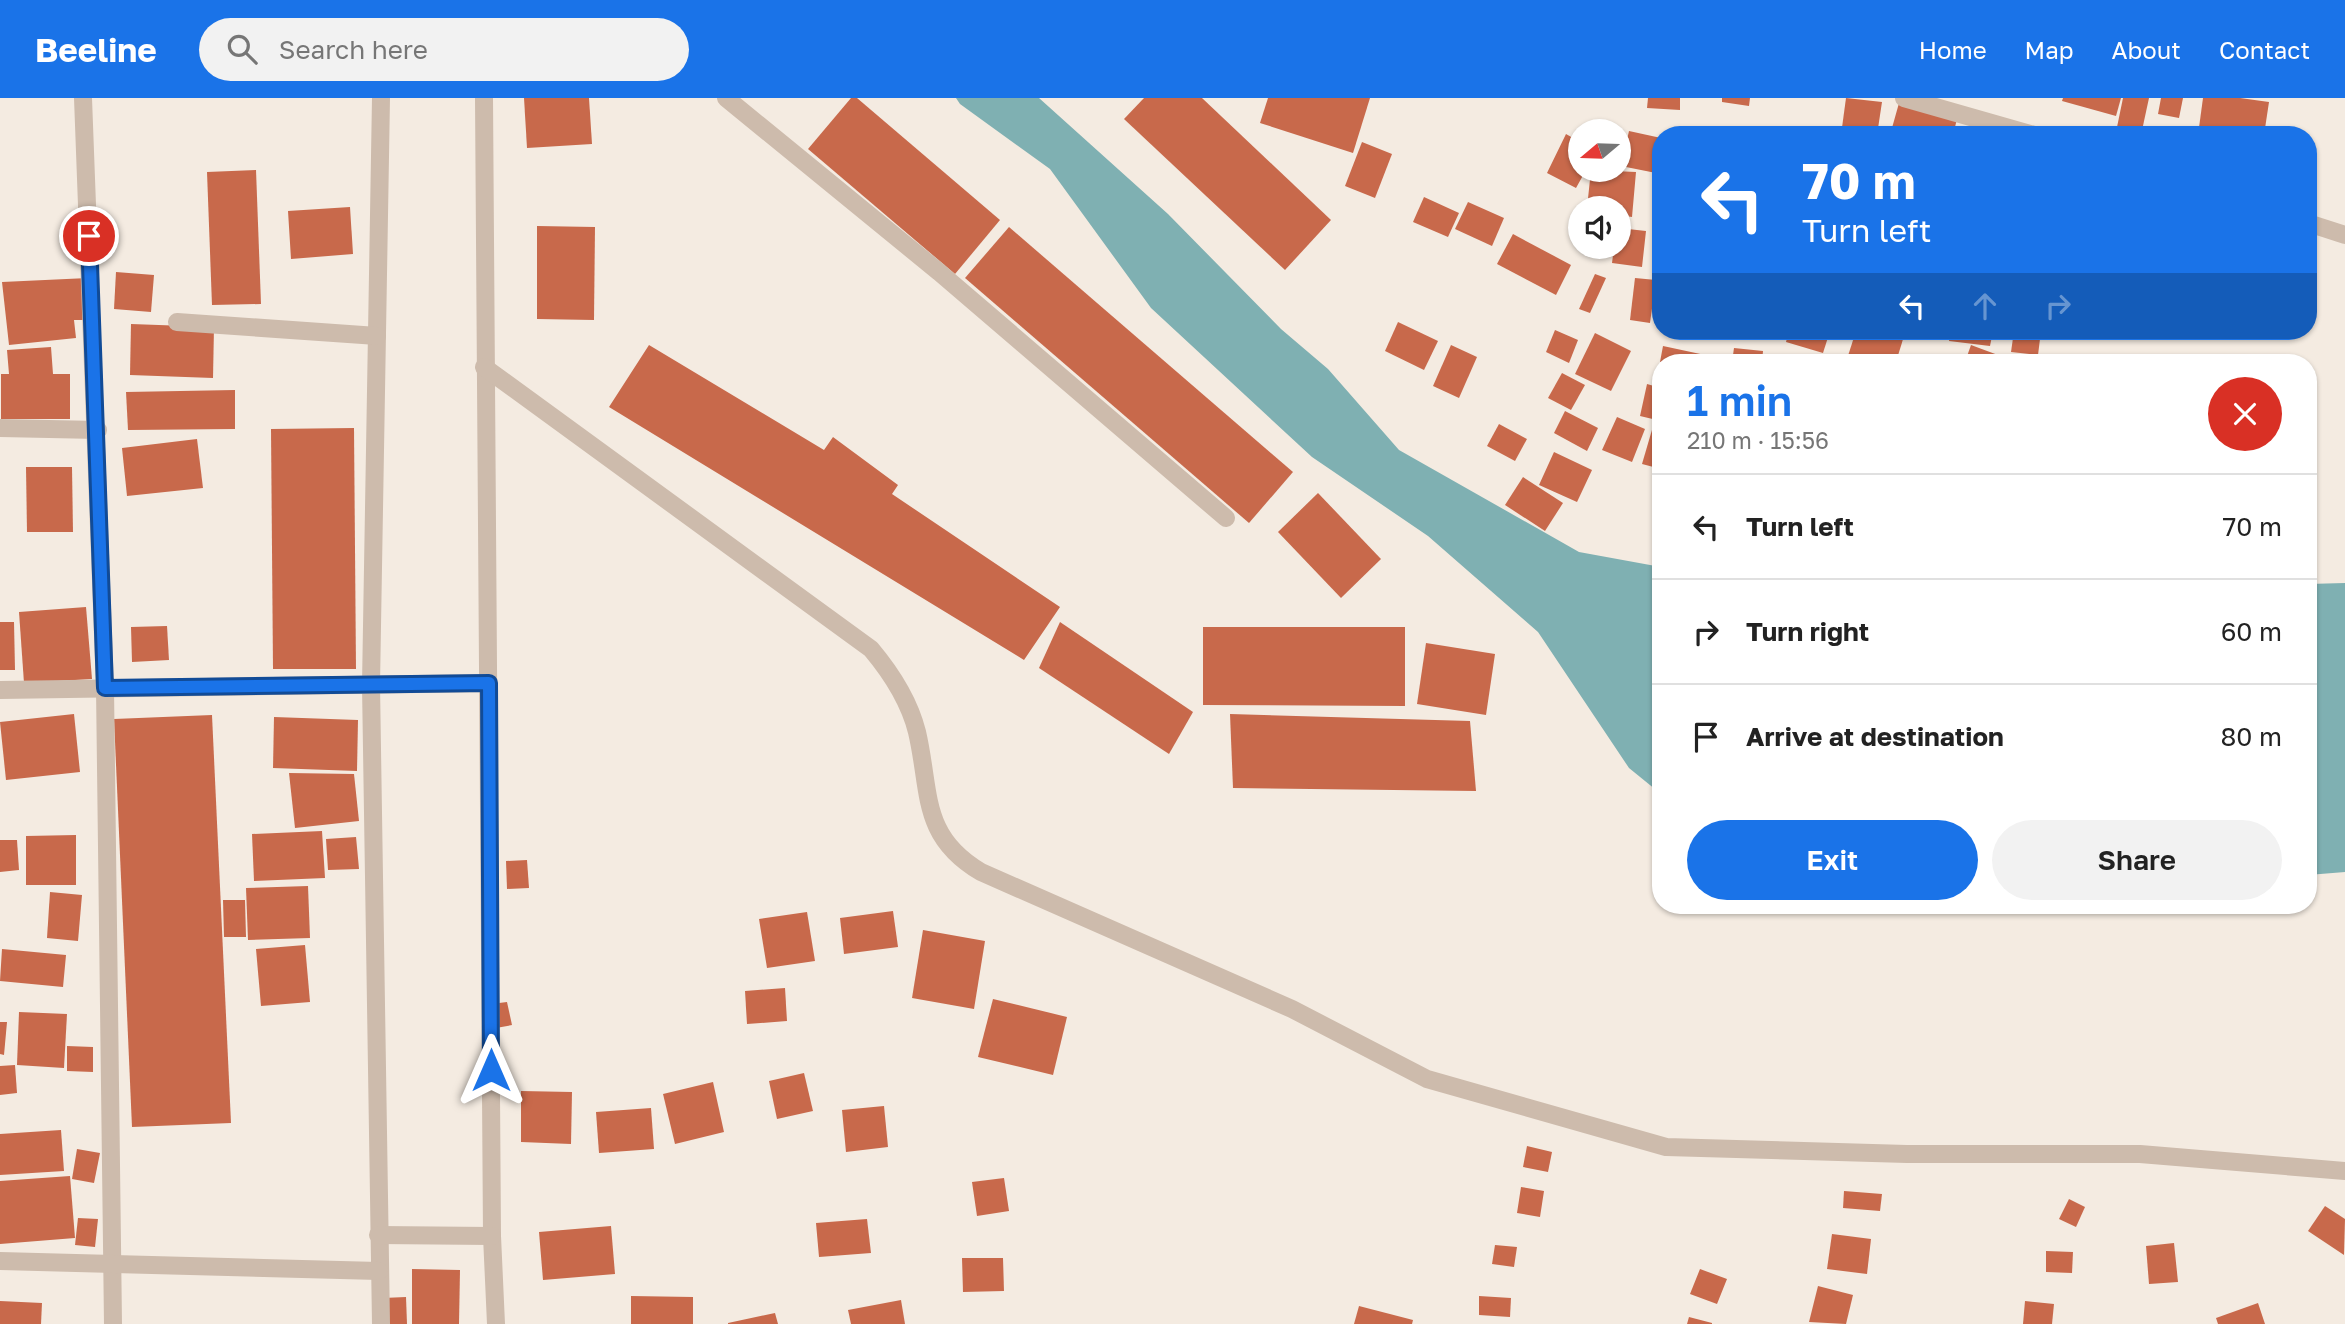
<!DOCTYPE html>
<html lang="en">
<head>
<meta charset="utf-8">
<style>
	:root { --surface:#fff; --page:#f2f2f2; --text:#222; --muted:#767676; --line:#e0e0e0; --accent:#1a73e8 }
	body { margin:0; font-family:"Golos Text",sans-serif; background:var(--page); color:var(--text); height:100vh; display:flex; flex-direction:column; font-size:26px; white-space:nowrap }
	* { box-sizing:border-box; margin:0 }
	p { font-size:23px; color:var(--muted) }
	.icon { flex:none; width:38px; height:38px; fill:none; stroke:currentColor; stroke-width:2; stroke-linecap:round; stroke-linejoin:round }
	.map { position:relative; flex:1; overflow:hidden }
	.details { position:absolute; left:1652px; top:256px; width:665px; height:560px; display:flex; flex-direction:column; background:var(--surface); border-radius:28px; box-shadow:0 2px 5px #0004 }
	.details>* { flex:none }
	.hud { position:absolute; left:1652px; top:28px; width:665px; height:214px; border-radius:28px; box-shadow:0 2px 5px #0004; background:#1a73e8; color:#fff; overflow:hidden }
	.needle { width:46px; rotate:251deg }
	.controls { position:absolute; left:1568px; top:21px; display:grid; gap:14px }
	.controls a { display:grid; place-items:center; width:63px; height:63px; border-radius:50%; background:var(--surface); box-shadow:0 2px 5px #0004; font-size:35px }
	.pin { position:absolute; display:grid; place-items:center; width:60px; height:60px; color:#fff; margin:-30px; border:4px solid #fff; border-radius:50%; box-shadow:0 2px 7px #0007 }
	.me { position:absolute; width:77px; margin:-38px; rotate:0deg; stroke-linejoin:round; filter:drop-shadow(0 0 5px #0008) }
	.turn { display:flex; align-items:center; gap:24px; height:147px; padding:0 35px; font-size:32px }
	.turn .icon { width:91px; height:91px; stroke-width:2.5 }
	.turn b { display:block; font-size:49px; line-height:60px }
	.lanes { display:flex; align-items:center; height:66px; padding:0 35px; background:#0003; justify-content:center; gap:35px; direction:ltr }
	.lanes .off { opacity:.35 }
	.round { display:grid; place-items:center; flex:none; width:74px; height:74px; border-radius:37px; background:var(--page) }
	.headline { display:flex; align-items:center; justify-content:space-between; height:119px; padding:0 35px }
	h1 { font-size:42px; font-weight:600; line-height:52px; color:var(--accent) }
	.primary-button { display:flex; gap:14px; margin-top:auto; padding:14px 35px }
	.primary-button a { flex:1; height:80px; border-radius:42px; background:var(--accent); color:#fff; font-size:28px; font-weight:600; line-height:80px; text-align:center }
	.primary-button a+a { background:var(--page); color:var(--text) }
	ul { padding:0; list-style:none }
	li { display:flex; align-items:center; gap:21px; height:105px; padding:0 35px; border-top:2px solid var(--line) }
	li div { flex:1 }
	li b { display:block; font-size:26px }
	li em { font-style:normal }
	header { display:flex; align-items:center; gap:42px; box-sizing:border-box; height:98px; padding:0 35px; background:var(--accent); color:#fff }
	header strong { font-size:33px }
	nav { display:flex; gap:38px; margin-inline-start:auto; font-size:24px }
	.search { width:490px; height:63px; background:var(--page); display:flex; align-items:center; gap:18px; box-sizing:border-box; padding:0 24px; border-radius:38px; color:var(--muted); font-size:26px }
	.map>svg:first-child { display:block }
</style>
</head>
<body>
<header>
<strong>Beeline</strong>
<div class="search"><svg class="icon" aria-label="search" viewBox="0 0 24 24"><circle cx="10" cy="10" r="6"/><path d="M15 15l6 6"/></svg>Search here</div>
<nav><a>Home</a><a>Map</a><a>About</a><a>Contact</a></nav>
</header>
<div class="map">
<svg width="2345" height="1226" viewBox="0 0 2345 1226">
	<rect width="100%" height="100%" fill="#f4ebe1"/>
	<g fill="#7fb0b2">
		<path d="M 956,0 L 1039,0 L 1168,116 L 1281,231 L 1328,271 L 1399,352 L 1579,454 L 1661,469 L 1661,696 L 1629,670 L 1538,534 L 1428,438 L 1312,359 L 1151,210 L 1050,71 L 960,6 Z"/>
		<path d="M 2345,485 L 2345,774 L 2308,777 L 2308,486 Z"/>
	</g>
	<g fill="#c8694b">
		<path d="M 524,0 L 589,0 L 592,46 L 527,50 Z"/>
		<path d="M 851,0 L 857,0 L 1000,122 L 955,176 L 808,51 Z"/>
		<path d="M 1144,0 L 1202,0 L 1331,122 L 1285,172 L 1124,21 Z"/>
		<path d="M 1268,0 L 1370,0 L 1353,55 L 1260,25 Z"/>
		<path d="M 1648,0 L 1680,0 L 1680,12 L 1647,10 Z"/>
		<path d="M 1722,0 L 1750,0 L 1749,8 L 1722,4 Z"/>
		<path d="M 1846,0 L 1882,4 L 1877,37 L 1841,37 Z"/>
		<path d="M 2063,0 L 2121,0 L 2116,18 L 2062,3 Z"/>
		<path d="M 2123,0 L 2149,0 L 2141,37 L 2116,34 Z"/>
		<path d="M 2161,0 L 2183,0 L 2179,20 L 2158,16 Z"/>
		<path d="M 2203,0 L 2240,0 L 2269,4 L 2264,37 L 2198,37 Z"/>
		<path d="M 1899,5 L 1957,21 L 1953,37 L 1890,37 Z"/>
		<path d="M 1629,33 L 1661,40 L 1656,75 L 1621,68 Z"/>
		<path d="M 1566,36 L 1580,44 L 1580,72 L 1586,72 L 1576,90 L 1547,75 Z"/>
		<path d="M 1362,44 L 1392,56 L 1375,100 L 1345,88 Z"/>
		<path d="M 256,72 L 261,206 L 212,207 L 207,74 Z"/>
		<path d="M 1591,72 L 1636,74 L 1632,119 L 1619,117 L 1619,110 L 1587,110 Z"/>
		<path d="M 1424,99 L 1459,115 L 1448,139 L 1413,124 Z"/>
		<path d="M 1468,104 L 1504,120 L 1492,148 L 1455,131 Z"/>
		<path d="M 350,109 L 353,156 L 291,161 L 288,113 Z"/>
		<path d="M 537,128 L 595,129 L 594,222 L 537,221 Z"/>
		<path d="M 1009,129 L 1293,374 L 1249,425 L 965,180 Z"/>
		<path d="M 1619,130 L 1646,133 L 1642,169 L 1612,165 L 1614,149 L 1619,149 Z"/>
		<path d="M 1513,136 L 1571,167 L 1556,197 L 1497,166 Z"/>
		<path d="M 116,174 L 154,177 L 151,214 L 114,211 Z"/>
		<path d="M 1595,176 L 1606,180 L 1590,215 L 1579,211 Z"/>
		<path d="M 88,180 L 91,222 L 74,222 L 76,240 L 9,247 L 2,184 Z"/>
		<path d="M 1635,180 L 1656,182 L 1650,225 L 1630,222 Z"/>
		<path d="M 1398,224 L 1438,243 L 1424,272 L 1385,253 Z"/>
		<path d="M 131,226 L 214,229 L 213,280 L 130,277 Z"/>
		<path d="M 1555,232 L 1578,242 L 1569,265 L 1546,254 Z"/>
		<path d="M 1714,233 L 1741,233 L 1739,241 Z"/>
		<path d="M 1789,233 L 1830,233 L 1823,255 L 1786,244 Z"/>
		<path d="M 1856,233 L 1889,233 L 1904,238 L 1896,264 L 1846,264 Z"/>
		<path d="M 1950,233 L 1993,233 L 1990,248 L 1949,243 Z"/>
		<path d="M 2014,233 L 2041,233 L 2038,257 L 2011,254 Z"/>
		<path d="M 2199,233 L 2232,233 L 2229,242 Z"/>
		<path d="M 1595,235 L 1631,253 L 1611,293 L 1575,276 Z"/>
		<path d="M 649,247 L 824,352 L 833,339 L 898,387 L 892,396 L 1060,509 L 1024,562 L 609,309 Z"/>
		<path d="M 1451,247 L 1477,259 L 1459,300 L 1433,288 Z"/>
		<path d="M 1971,247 L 2006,260 L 2005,264 L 1965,264 Z"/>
		<path d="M 1663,248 L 1705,257 L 1703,264 L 1660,264 Z"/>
		<path d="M 51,249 L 53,276 L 70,276 L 70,321 L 1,321 L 1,276 L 9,276 L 7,252 Z"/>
		<path d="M 1734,250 L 1763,253 L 1762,264 L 1732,264 Z"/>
		<path d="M 1562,275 L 1585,287 L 1571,312 L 1548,300 Z"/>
		<path d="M 1647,286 L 1661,290 L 1661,323 L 1640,318 Z"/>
		<path d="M 235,292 L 235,331 L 128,332 L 126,294 Z"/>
		<path d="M 1565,313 L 1598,330 L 1587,353 L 1554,335 Z"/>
		<path d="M 1617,319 L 1645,331 L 1632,364 L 1602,352 Z"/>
		<path d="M 1654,325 L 1661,327 L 1661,371 L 1642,366 Z"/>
		<path d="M 1499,326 L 1527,341 L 1515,363 L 1487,348 Z"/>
		<path d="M 354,330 L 356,571 L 273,571 L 271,331 Z"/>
		<path d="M 197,341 L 203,390 L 127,398 L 122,350 Z"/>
		<path d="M 1554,354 L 1592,372 L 1577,404 L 1539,387 Z"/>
		<path d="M 26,369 L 72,369 L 73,434 L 27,434 Z"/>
		<path d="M 1523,379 L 1563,405 L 1545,433 L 1505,407 Z"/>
		<path d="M 1318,395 L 1381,461 L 1341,500 L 1278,434 Z"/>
		<path d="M 86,509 L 92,581 L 24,585 L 19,514 Z"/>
		<path d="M 0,524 L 14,524 L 15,572 L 0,572 Z"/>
		<path d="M 1060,524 L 1193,614 L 1169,656 L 1039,570 Z"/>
		<path d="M 167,528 L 169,562 L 132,564 L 131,529 Z"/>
		<path d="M 1203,529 L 1405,529 L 1405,608 L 1203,607 Z"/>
		<path d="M 1426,545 L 1495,556 L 1486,617 L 1417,606 Z"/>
		<path d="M 74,616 L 80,674 L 6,682 L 0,624 Z"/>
		<path d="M 1230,616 L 1470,623 L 1476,693 L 1233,690 Z"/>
		<path d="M 212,617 L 231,1025 L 132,1029 L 114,621 Z"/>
		<path d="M 274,619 L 358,622 L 357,673 L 273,670 Z"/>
		<path d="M 289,675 L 354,676 L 359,723 L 295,730 Z"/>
		<path d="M 322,733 L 325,780 L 254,783 L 252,736 Z"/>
		<path d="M 76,737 L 76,787 L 26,787 L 26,738 Z"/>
		<path d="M 356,739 L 359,771 L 328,772 L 326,741 Z"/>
		<path d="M 0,742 L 17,742 L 19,772 L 0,774 Z"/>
		<path d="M 527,762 L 529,790 L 507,791 L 506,763 Z"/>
		<path d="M 308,788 L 310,840 L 248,842 L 246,790 Z"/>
		<path d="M 50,794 L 82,797 L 78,843 L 47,840 Z"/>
		<path d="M 223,802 L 245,802 L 246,839 L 224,839 Z"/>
		<path d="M 893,813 L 898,849 L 844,856 L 840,820 Z"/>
		<path d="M 807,814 L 815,863 L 767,870 L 759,821 Z"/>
		<path d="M 923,832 L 985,843 L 974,911 L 912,900 Z"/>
		<path d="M 305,847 L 310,904 L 261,908 L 256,851 Z"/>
		<path d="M 2,851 L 66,857 L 63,889 L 0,883 Z"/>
		<path d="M 785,890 L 787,923 L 747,926 L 745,893 Z"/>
		<path d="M 993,901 L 1067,919 L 1053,977 L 978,959 Z"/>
		<path d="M 507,904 L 512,927 L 496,930 L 491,906 Z"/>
		<path d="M 19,914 L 67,916 L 64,970 L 17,967 Z"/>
		<path d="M 0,924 L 7,924 L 4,957 L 0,956 Z"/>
		<path d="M 67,948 L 93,949 L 93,974 L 67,973 Z"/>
		<path d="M 15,967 L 17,995 L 0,997 L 0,968 Z"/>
		<path d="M 804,975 L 813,1013 L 777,1021 L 769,983 Z"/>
		<path d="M 713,984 L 724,1034 L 675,1046 L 663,996 Z"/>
		<path d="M 521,993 L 572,994 L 571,1046 L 521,1044 Z"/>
		<path d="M 884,1008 L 888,1049 L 846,1054 L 842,1012 Z"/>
		<path d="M 651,1010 L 654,1051 L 599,1055 L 596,1014 Z"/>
		<path d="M 61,1032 L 64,1073 L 0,1077 L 0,1036 Z"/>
		<path d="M 1527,1048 L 1552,1054 L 1548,1074 L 1523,1069 Z"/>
		<path d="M 77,1051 L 100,1055 L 94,1085 L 72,1081 Z"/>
		<path d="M 70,1078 L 75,1140 L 0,1146 L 0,1083 Z"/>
		<path d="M 1004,1080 L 1009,1113 L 977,1118 L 972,1084 Z"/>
		<path d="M 1521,1089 L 1544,1093 L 1540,1119 L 1517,1115 Z"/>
		<path d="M 1844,1093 L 1882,1096 L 1880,1113 L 1843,1110 Z"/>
		<path d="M 2069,1101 L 2085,1109 L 2076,1129 L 2059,1121 Z"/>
		<path d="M 2325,1108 L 2345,1121 L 2344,1157 L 2308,1133 Z"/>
		<path d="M 78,1120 L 98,1121 L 95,1149 L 75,1147 Z"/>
		<path d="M 867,1121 L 871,1155 L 819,1159 L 816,1125 Z"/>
		<path d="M 611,1128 L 615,1176 L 543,1182 L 539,1134 Z"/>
		<path d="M 1832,1136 L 1871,1141 L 1867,1176 L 1827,1171 Z"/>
		<path d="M 2174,1145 L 2178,1184 L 2149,1186 L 2146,1148 Z"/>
		<path d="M 1495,1147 L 1517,1149 L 1514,1169 L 1492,1166 Z"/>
		<path d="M 2046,1153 L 2073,1154 L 2072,1175 L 2046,1174 Z"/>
		<path d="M 962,1160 L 1003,1160 L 1004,1193 L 963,1194 Z"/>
		<path d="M 412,1171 L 460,1172 L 459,1226 L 412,1226 Z"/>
		<path d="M 1700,1171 L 1727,1181 L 1717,1206 L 1690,1196 Z"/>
		<path d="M 1818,1188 L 1853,1197 L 1846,1226 L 1809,1224 Z"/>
		<path d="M 631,1198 L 693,1199 L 693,1226 L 631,1226 Z"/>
		<path d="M 1479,1198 L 1511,1200 L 1510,1219 L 1479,1217 Z"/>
		<path d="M 406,1199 L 407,1226 L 384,1226 L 383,1200 Z"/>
		<path d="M 901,1202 L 905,1226 L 851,1226 L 848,1212 Z"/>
		<path d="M 0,1203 L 42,1205 L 41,1226 L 0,1226 Z"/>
		<path d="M 2025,1203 L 2054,1206 L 2052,1226 L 2023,1226 Z"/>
		<path d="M 2258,1205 L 2265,1226 L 2218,1226 L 2216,1220 Z"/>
		<path d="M 1359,1208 L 1413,1222 L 1412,1226 L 1354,1226 Z"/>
		<path d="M 775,1215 L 778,1226 L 728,1226 L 728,1225 Z"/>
		<path d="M 1689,1219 L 1712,1225 L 1712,1226 L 1687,1226 Z"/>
	</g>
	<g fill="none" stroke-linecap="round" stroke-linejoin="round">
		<path stroke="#cdbbac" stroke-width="18" d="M 726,0 L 939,174 L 1226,420"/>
		<g stroke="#cdbbac" stroke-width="18">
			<path d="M 83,0 L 105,590 L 113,1226"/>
			<path d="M 381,0 L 371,587 L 381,1226"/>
			<path d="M 484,0 L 492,1138 L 496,1226"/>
			<path d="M 1904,0 L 2034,37"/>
			<path d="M 2308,125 L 2345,137"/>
			<path d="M 177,224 L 377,238"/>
			<path d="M 484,269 L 871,551 C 892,576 909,602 917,634 C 931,694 920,738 981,774 L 1292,911 L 1427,981 L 1666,1049 L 1907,1056 L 2140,1056 L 2345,1073"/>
			<path d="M 0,330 L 98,332"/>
			<path d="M 0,592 L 489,585"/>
			<path d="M 378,1137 L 492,1138"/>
			<path d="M 0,1163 L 379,1173"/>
		</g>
	</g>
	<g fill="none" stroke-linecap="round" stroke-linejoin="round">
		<defs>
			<path id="route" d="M 89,138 L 105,590 L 489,585 L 491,972"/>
		</defs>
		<use href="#route" stroke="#114b97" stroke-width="18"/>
		<use href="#route" stroke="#1a73e8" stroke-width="12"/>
	</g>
</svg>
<div class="controls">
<a><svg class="needle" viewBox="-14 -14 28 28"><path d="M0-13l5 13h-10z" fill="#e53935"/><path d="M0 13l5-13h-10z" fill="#767676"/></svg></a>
<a><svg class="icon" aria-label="sound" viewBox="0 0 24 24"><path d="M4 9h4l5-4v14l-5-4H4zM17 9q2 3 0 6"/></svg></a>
</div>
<div class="pin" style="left:89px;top:138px;background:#d93025"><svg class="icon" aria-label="arrive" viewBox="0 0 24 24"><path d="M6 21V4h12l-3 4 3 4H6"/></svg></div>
<svg class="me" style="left:491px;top:972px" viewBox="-20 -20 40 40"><path d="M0-17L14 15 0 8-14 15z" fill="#1a73e8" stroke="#fff" stroke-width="4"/></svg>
<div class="hud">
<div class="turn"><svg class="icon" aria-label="left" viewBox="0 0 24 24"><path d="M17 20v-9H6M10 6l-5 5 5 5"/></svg><div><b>70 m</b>Turn left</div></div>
<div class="lanes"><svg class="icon" aria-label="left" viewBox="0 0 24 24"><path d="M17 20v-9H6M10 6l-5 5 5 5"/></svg><svg class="icon off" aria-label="ahead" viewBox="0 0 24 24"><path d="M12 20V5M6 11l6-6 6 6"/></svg><svg class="icon off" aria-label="right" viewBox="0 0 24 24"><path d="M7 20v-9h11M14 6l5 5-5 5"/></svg></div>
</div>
<section class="details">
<div class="headline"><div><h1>1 min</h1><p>210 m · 15:56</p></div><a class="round" style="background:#d93025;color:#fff"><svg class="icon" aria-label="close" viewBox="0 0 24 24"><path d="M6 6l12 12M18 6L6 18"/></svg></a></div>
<ul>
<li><svg class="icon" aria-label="left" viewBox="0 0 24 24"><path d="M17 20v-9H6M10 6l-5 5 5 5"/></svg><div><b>Turn left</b></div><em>70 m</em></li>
<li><svg class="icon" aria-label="right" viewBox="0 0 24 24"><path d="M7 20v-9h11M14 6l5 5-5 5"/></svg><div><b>Turn right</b></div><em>60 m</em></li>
<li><svg class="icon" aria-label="arrive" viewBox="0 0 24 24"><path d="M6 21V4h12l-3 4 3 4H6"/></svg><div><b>Arrive at destination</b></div><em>80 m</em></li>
</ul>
<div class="primary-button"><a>Exit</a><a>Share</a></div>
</section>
</div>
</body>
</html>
